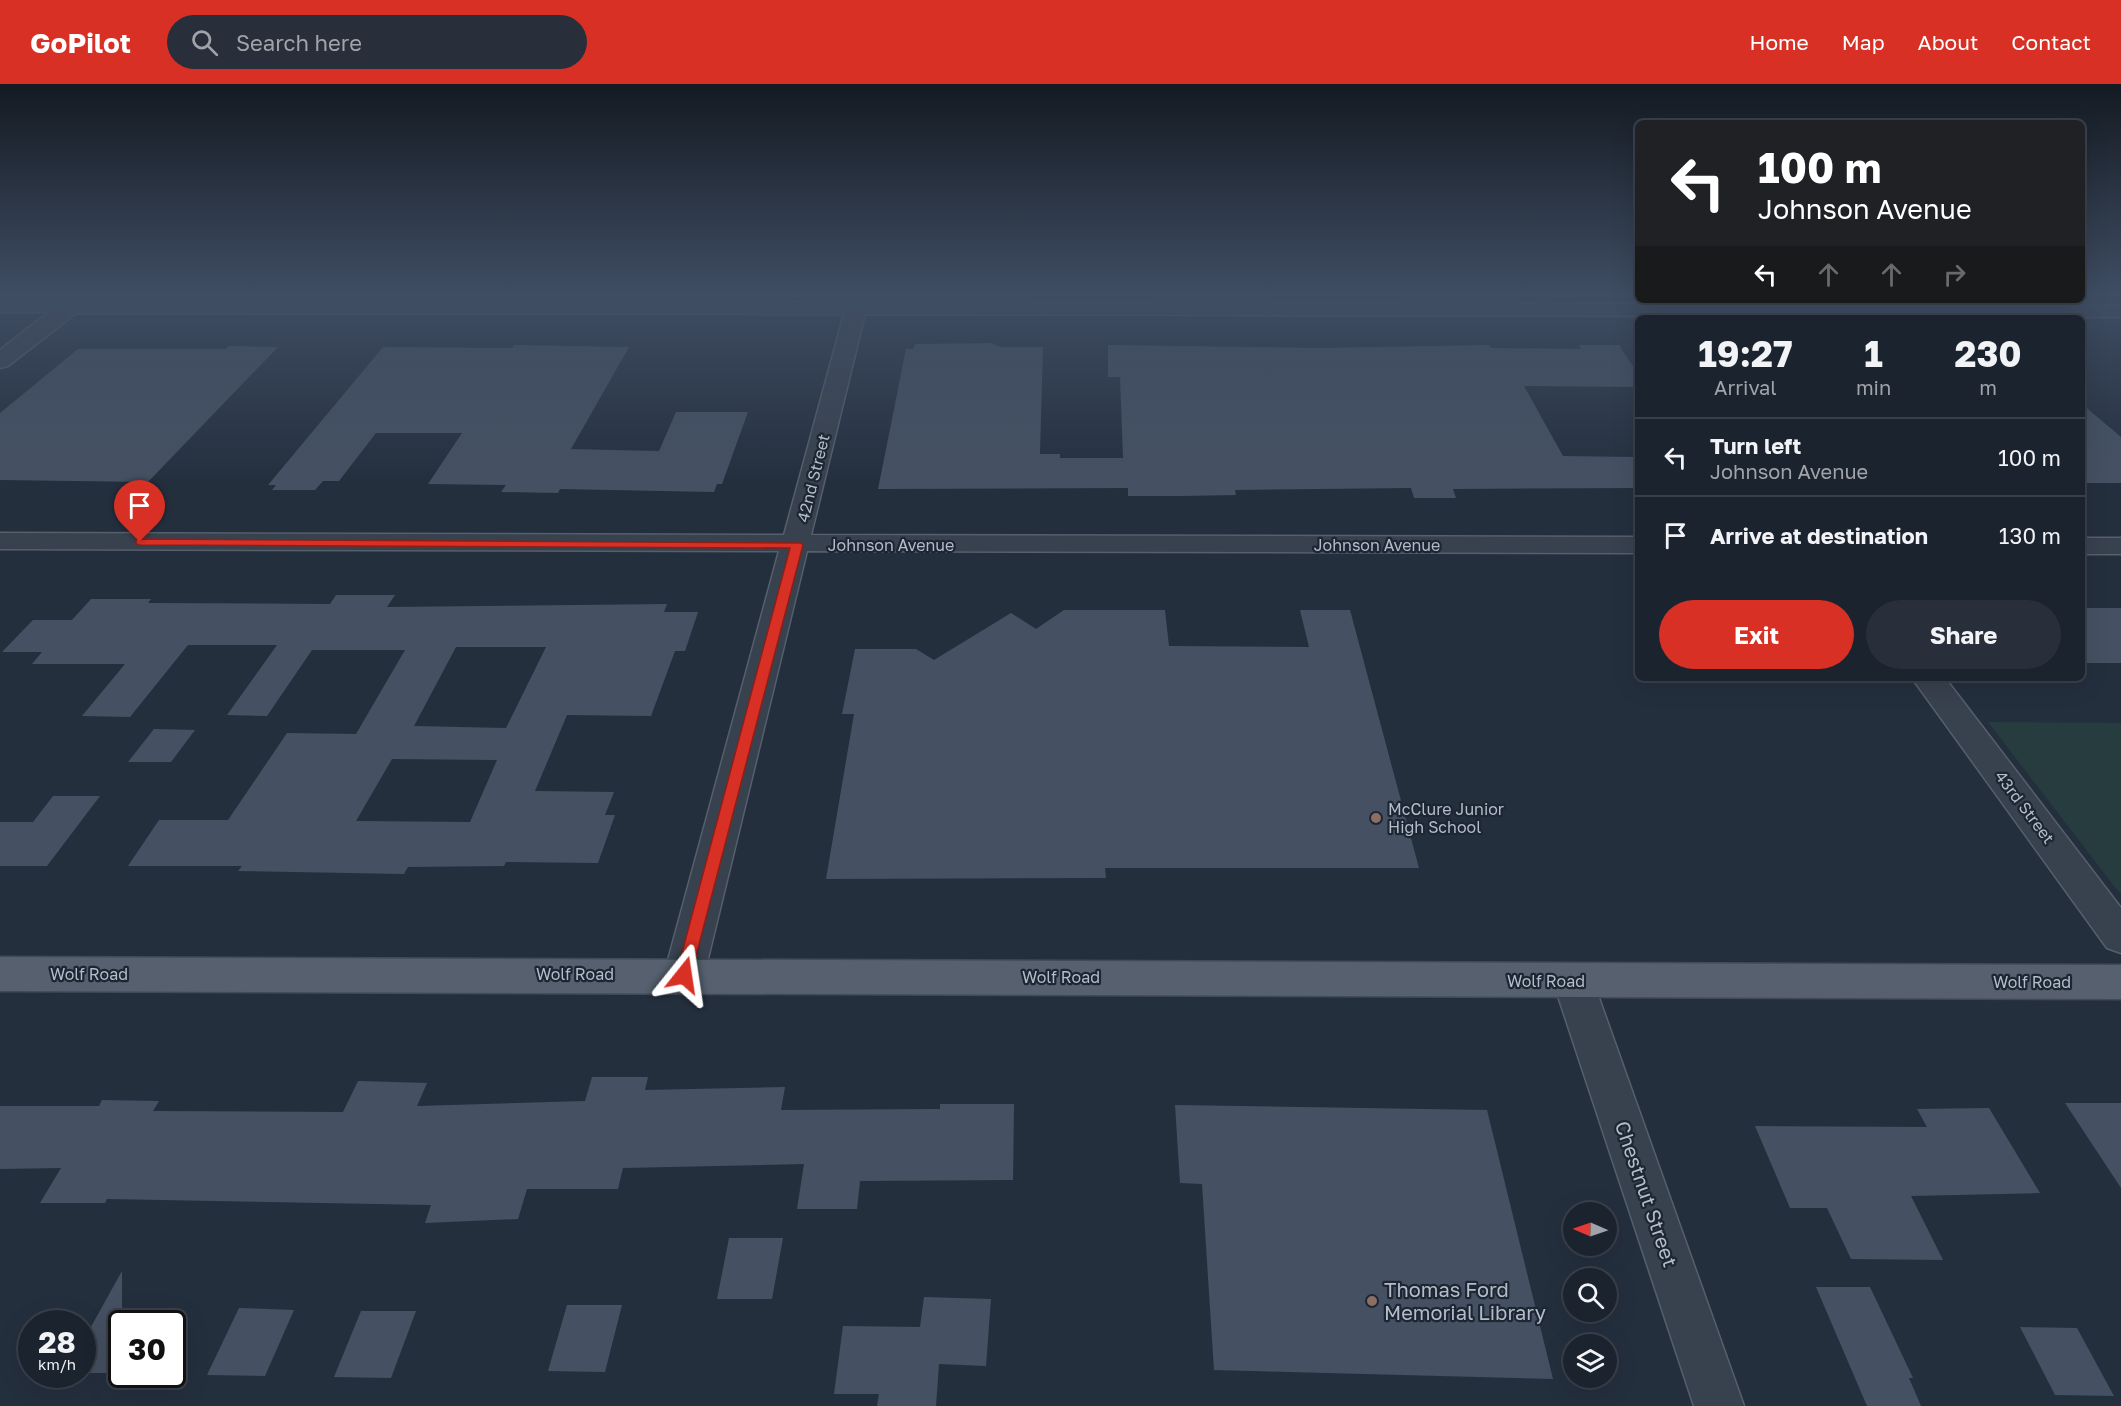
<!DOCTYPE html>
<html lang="en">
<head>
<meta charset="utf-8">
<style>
	:root { --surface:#1b232e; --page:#282f3a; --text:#f1f3f6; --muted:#a0a4aa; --line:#39404a; --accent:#d93025 }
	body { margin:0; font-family:"Golos Text",sans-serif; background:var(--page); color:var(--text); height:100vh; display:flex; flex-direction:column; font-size:22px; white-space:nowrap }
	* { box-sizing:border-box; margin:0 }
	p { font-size:20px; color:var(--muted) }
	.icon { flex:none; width:33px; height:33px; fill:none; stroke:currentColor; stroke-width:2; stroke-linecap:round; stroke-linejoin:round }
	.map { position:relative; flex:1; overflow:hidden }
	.panel { position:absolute; left:1635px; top:231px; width:450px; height:366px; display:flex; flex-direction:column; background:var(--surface); border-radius:9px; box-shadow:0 6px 24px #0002,0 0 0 2px var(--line) }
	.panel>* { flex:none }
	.top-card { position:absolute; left:1635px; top:36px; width:450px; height:183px; border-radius:9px; box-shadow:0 6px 24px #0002,0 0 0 2px var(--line); background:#202124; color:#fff; overflow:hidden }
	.needle { width:39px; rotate:272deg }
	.buttons { position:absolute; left:1563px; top:1118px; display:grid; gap:12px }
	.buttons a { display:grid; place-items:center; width:54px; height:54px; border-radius:50%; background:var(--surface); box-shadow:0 6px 24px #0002,0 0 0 2px var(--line); font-size:30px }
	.speed { position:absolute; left:18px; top:1226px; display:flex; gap:12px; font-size:30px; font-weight:700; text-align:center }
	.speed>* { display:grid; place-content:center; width:78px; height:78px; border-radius:50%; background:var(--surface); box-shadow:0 6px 24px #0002,0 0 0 2px var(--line); line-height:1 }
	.speed small { font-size:15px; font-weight:400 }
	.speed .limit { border:3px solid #111; border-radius:9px; background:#fff; color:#111 }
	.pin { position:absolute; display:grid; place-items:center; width:51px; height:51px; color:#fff; margin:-62px -26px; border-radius:50% 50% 50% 0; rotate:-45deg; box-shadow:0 0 6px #0007 }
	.pin .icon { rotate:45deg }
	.me { position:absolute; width:66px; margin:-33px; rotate:15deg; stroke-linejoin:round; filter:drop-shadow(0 0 4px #0008) }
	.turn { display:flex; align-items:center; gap:21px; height:126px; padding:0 24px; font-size:27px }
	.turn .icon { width:78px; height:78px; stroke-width:2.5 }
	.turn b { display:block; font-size:42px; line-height:51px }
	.lanes { display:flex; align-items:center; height:57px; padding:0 24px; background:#0003; justify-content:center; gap:30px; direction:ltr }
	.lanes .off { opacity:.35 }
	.eta { display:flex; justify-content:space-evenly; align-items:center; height:102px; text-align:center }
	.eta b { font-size:36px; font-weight:700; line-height:42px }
	.action { display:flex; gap:12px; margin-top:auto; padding:12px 24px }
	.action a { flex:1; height:69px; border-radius:36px; background:var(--accent); color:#fff; font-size:24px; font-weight:700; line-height:69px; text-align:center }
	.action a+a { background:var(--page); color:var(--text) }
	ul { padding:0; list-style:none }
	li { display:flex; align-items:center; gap:18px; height:78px; padding:0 24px; border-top:2px solid var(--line) }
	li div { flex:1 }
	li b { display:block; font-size:22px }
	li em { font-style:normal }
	header { display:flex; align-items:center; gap:36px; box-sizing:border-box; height:84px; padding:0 30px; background:var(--accent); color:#fff }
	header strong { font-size:28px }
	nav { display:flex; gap:33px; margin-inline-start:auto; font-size:21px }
	.search { width:420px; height:54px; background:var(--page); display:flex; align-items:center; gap:15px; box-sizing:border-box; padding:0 21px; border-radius:33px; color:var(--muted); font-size:22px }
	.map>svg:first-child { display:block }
</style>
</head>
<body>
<header>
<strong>GoPilot</strong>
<div class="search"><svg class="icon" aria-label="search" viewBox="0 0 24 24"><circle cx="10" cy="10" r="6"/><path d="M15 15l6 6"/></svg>Search here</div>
<nav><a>Home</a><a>Map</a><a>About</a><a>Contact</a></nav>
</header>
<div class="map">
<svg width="2121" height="1322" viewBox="0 0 2121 1322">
	<rect width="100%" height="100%" fill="#242f3e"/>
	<path fill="#263c3f" d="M 1988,638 L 2121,639 L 2121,810 L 2114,802 Z"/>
	<g fill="#455162" fill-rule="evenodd">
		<path d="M 992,259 L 1000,263 L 1043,263 L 1040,370 L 1060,370 L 1060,374 L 1123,374 L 1120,293 L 1108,293 L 1108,261 L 1320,264 L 1489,261 L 1491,264 L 1581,265 L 1579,261 L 1619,261 L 1638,290 L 1638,303 L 1524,302 L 1563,372 L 1638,373 L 1638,404 L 1453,405 L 1456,414 L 1414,414 L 1411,404 L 1235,406 L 1236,411 L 1181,412 L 1128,412 L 1128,404 L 878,405 L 906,265 L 913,265 L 915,260 Z"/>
		<path d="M 514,261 L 629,263 L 571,365 L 659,367 L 676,328 L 748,328 L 722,400 L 717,400 L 714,408 L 560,405 L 558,409 L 501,408 L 506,401 L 428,400 L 462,349 L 376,349 L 339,397 L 323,397 L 315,406 L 272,406 L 276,401 L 268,401 L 383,263 L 512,264 Z"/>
		<path d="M 228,262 L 278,263 L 148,398 L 0,396 L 0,329 L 78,265 L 226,265 Z"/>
		<path d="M 2082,320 L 2121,353 L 2121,399 L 2082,399 Z"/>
		<path d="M 336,511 L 395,511 L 387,523 L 667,520 L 664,528 L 698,528 L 685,567 L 675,567 L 651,632 L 567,631 L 535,707 L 614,708 L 605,731 L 615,731 L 598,779 L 506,778 L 504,782 L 408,783 L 404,790 L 238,787 L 242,782 L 128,782 L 159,736 L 228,736 L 287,649 L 356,650 L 405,566 L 312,566 L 267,632 L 227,631 L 277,561 L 188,561 L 130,633 L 82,632 L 125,580 L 32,580 L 42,568 L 2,568 L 33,536 L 72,536 L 91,515 L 151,515 L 148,519 L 330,520 ZM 456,563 L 546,563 L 506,644 L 414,642 ZM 392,675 L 497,676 L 470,738 L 356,737 Z"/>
		<rect x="2082" y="524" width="39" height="55"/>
		<path d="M 1064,526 L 1165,526 L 1169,562 L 1309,563 L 1300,526 L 1350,526 L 1419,784 L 1105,784 L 1106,794 L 826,795 L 854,630 L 842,630 L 855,565 L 916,565 L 934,576 L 1011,529 L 1036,545 Z"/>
		<path d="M 154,645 L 195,646 L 171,678 L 128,678 Z"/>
		<path d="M 53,712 L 100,712 L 47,782 L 0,782 L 0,738 L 33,738 Z"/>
		<path d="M 592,993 L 648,993 L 645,1006 L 785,1003 L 781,1026 L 940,1025 L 940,1020 L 1014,1020 L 1013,1096 L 860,1097 L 857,1125 L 797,1125 L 804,1080 L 623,1084 L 618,1105 L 527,1105 L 518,1135 L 425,1139 L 431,1121 L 107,1115 L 105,1119 L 40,1119 L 61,1084 L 0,1085 L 0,1022 L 99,1022 L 102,1016 L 159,1017 L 153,1027 L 343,1028 L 358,997 L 427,999 L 417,1022 L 585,1017 Z"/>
		<path d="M 2065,1019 L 2121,1019 L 2121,1104 Z"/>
		<path d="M 1175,1021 L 1487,1026 L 1553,1295 L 1214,1286 L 1202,1100 L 1180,1099 Z"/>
		<path d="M 1989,1024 L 2040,1109 L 1911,1112 L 1943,1176 L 1851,1175 L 1827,1124 L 1790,1124 L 1755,1042 L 1927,1043 L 1917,1025 Z"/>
		<path d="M 729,1154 L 783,1154 L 772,1215 L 717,1215 Z"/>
		<path d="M 122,1187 L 122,1289 L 82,1289 L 82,1259 Z"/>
		<path d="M 1816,1203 L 1870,1203 L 1913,1294 L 1909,1294 L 1921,1322 L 1867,1322 Z"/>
		<path d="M 924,1213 L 991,1215 L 986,1282 L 939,1280 L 936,1322 L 877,1322 L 879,1310 L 834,1310 L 843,1242 L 920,1243 Z"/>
		<path d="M 567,1221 L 622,1221 L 605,1288 L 548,1287 Z"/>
		<path d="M 239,1224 L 294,1226 L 265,1292 L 207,1291 Z"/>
		<path d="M 361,1227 L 416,1227 L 391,1294 L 334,1293 Z"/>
		<path d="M 2020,1243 L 2077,1244 L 2114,1312 L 2055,1311 Z"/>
	</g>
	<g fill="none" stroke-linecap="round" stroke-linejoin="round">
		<defs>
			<g id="minor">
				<path d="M 76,212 L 85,216 L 847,218 L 849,212 L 869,212 L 868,218 L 2121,221 L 2121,233 L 865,230 L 811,451 L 1638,453 L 1638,469 L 807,467 L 704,891 L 698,903 L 684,908 L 670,903 L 664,891 L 779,467 L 0,465 L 0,449 L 784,451 L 844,230 L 76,229 L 8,282 L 0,284 L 0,266 L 49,228 L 0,228 L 0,216 L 66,216 Z"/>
				<rect x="2082" y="454" width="39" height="16"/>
				<path d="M 1912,594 L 1945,594 L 2121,824 L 2121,869 L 2107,864 Z"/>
				<path d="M 1573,880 L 1587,885 L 1593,897 L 1744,1322 L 1694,1322 L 1553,897 L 1559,885 Z"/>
			</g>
			<path id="major" d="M 0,873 L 2121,881 L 2121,915 L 0,907 Z"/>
		</defs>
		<use href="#minor" stroke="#565f6c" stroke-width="3"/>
		<use href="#major" stroke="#414a57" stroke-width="3"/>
		<use href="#minor" fill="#38414e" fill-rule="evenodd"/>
		<use href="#major" fill="#56606e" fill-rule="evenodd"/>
	</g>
	<linearGradient id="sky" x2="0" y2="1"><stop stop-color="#141a22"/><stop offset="0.53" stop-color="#3f4d63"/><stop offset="1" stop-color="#3f4d63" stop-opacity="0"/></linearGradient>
	<rect width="2121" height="397" fill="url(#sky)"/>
	<path fill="#d93025" stroke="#8d1f18" stroke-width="1.5" d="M 136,455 L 801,459 L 803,461 L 690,895 L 678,895 L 676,891 L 790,464 L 140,461 L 136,460 Z"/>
	<g fill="#8d6e63" stroke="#1d2633" stroke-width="2">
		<circle cx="1376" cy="734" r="6"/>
		<circle cx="1372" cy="1217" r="6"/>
	</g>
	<g text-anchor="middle" stroke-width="4.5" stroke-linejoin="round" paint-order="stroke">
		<g font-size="16" fill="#b4bcc9" stroke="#1d2633">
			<text transform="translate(813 394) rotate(-76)" y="6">42nd Street</text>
			<text x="891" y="467">Johnson Avenue</text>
			<text x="1377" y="467">Johnson Avenue</text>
			<text transform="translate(2025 723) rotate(53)" y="6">43rd Street</text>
			<text x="89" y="896">Wolf Road</text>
			<text x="575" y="896">Wolf Road</text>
			<text x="1061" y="899">Wolf Road</text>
			<text x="1546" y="903">Wolf Road</text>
			<text x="2032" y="904">Wolf Road</text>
		</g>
		<g font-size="16" fill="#b4bcc9" stroke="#1d2633" text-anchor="start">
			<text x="1388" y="731">McClure Junior<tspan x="1388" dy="18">High School</tspan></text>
		</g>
		<g font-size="20" fill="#b4bcc9" stroke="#1d2633">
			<text transform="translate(1646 1110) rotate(71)" y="7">Chestnut Street</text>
		</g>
		<g font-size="20" fill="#b4bcc9" stroke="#1d2633" text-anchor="start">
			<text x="1384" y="1213">Thomas Ford<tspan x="1384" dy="23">Memorial Library</tspan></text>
		</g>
	</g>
</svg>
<div class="buttons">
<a><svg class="needle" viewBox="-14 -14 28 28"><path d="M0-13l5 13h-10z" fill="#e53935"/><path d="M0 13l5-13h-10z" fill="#a0a4aa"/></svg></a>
<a><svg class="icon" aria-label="search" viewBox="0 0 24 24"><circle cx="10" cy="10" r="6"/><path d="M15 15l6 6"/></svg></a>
<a><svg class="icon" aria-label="layers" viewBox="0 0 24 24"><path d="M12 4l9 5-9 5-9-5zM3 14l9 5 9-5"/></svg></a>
</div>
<div class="speed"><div>28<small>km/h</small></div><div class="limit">30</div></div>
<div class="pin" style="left:140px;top:458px;background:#d93025"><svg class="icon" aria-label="arrive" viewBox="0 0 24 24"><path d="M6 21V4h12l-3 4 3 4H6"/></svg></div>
<svg class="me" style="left:684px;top:891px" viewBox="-20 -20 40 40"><path d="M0-17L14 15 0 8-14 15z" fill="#d93025" stroke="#fff" stroke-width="4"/></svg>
<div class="top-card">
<div class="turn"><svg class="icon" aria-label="left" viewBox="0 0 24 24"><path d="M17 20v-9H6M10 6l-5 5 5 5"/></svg><div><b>100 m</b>Johnson Avenue</div></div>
<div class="lanes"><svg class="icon" aria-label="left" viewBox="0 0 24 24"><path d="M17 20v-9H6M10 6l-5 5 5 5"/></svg><svg class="icon off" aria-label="ahead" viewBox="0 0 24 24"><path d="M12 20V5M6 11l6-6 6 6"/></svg><svg class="icon off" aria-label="ahead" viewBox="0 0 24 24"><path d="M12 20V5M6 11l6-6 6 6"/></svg><svg class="icon off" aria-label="right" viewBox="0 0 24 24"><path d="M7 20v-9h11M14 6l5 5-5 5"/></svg></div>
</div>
<section class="panel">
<div class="eta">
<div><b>19:27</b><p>Arrival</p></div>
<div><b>1</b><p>min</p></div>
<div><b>230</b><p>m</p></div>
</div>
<ul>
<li><svg class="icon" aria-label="left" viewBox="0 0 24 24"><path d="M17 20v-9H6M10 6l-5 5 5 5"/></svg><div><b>Turn left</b><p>Johnson Avenue</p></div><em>100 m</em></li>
<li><svg class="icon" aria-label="arrive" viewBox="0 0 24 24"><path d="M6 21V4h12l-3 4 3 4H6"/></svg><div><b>Arrive at destination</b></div><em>130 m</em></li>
</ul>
<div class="action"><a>Exit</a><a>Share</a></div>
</section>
</div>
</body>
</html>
